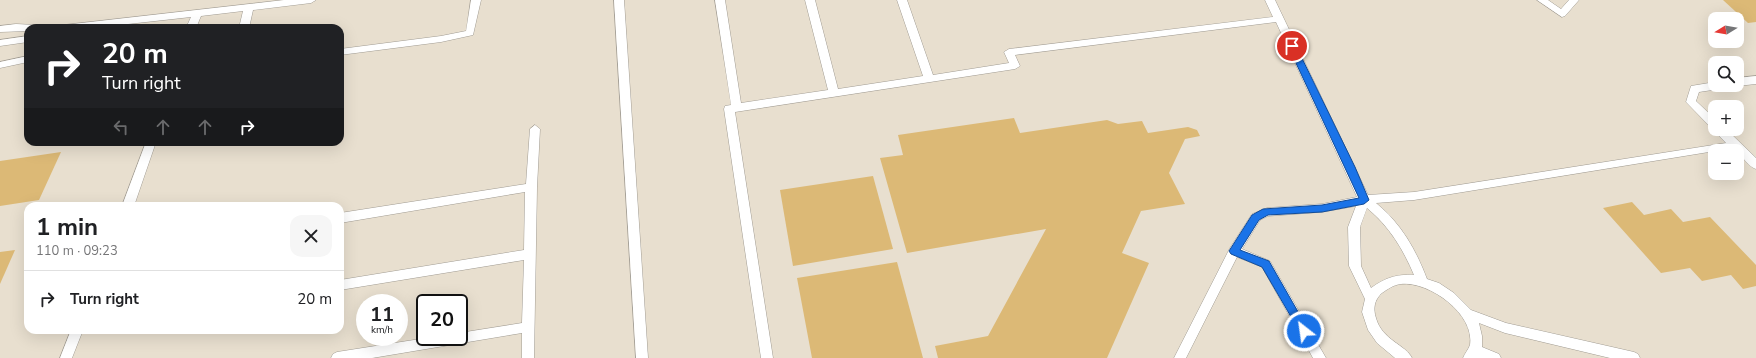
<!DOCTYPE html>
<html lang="en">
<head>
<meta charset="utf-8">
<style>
	:root { --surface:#fff; --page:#f6f6f6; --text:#202124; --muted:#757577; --line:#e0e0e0 }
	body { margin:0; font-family:"Nunito Sans",sans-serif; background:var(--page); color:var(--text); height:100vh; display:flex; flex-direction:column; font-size:15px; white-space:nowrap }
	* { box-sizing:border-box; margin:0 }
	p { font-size:13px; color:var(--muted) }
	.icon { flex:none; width:22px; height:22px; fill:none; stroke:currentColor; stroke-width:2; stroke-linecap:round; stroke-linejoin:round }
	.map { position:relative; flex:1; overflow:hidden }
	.drawer { position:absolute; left:24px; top:202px; width:320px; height:132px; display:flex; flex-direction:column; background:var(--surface); border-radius:12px; box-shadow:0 4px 16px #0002 }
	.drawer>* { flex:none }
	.top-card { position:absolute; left:24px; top:24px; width:320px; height:122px; border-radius:12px; box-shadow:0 4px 16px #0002; background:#202124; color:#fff; overflow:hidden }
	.needle { width:26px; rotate:259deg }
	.tools { position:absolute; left:1708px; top:12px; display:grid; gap:8px }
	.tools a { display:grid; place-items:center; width:36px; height:36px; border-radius:8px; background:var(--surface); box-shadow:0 4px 16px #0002; font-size:20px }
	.speed { position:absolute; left:356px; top:294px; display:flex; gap:8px; font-size:20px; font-weight:700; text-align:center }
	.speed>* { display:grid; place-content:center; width:52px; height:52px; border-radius:50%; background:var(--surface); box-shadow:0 4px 16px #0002; line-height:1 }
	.speed small { font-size:10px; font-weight:400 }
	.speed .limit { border:2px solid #111; border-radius:6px; background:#fff; color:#111 }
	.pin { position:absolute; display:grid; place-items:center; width:34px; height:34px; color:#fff; margin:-17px; border:2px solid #fff; border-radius:50%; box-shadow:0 1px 4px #0007 }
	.me { position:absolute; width:44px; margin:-22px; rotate:330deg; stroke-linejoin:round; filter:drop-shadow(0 0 3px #0008) }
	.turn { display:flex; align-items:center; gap:14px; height:84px; padding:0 12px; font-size:18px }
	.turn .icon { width:52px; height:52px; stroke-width:2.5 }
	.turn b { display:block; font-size:28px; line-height:34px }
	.lanes { display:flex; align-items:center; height:38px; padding:0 12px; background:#0003; justify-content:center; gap:20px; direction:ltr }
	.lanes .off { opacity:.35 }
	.round { display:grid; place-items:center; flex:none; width:42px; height:42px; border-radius:12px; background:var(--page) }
	.headline { display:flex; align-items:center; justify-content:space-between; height:68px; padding:0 12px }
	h1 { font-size:24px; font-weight:700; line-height:30px }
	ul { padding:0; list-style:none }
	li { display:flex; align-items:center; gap:12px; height:56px; padding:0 12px; border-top:1px solid var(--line) }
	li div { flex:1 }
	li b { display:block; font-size:15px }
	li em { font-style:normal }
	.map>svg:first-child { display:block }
</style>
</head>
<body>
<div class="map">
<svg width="1756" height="358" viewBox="0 0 1756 358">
	<rect width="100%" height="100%" fill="#f2ede3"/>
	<path fill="#e8dfcf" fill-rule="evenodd" d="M 0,0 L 1756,0 L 1756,358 L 0,358 ZM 1715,19 L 1737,19 L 1737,41 L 1715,41 ZM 28,28 L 340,28 L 340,142 L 28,142 ZM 1715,63 L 1737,63 L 1737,85 L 1715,85 ZM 1715,107 L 1737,107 L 1737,129 L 1715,129 ZM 1715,151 L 1737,151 L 1737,173 L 1715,173 ZM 28,206 L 340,206 L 340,330 L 28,330 ZM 365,303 L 399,303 L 399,337 L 365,337 ZM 425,303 L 459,303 L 459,337 L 425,337 Z"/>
	<g fill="#dcb976">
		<path d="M 1723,0 L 1756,0 L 1756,22 L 1748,23 Z"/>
		<path d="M 1014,118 L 1020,133 L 1107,120 L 1118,124 L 1142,121 L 1148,133 L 1188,127 L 1197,130 L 1200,136 L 1185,139 L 1169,173 L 1185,204 L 1141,211 L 1122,253 L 1149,263 L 1107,358 L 938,358 L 935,346 L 988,336 L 1046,229 L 907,253 L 880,158 L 903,155 L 898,135 Z"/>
		<path d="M 61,152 L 39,200 L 0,206 L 0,161 Z"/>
		<path d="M 873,176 L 893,249 L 793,266 L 780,190 Z"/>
		<path d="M 1632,202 L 1644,215 L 1671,209 L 1683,222 L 1710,217 L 1756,265 L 1756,286 L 1743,289 L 1731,275 L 1702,281 L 1690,268 L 1661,273 L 1603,208 Z"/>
		<path d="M 15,250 L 0,284 L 0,252 Z"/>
		<path d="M 897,262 L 923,358 L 812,358 L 797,278 Z"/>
	</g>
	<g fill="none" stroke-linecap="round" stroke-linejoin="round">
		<defs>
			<g id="lane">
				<path d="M 284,0 L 316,0 L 311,3 L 253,10 L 249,28 L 239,28 L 243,11 L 201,16 L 196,28 L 186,28 L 191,17 L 92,28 L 59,28 L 64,25 Z"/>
				<path d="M 471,0 L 481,0 L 473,35 L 441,42 L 340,55 L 340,49 L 441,36 L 466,31 Z"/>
				<path d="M 614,0 L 624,0 L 648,358 L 636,358 Z"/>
				<path d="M 715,0 L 725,0 L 741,103 L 828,90 L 805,0 L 815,0 L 838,89 L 923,76 L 897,0 L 907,0 L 933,75 L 1009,63 L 1004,52 L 1009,49 L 1273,17 L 1265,0 L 1275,0 L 1368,195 L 1414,192 L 1726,143 L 1686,102 L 1691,86 L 1715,82 L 1715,85 L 1724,85 L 1719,89 L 1699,92 L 1696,101 L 1715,119 L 1715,129 L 1726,129 L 1756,158 L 1756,169 C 1746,166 1740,150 1732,150 C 1726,149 1720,151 1715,151 L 1414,200 L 1376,203 C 1401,223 1416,250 1427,279 L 1439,283 L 1454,293 L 1471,310 L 1506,323 L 1634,352 L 1638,354 L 1640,358 L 1610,358 L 1505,333 L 1479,323 L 1482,336 L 1482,347 L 1499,354 L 1501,358 L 1463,358 C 1465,353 1468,350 1470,345 C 1475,314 1429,281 1401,284 C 1393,285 1388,289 1382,293 C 1374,300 1373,309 1376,318 C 1382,340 1406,345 1412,358 L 1395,358 L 1377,343 L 1368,330 L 1362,312 L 1365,299 L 1349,266 L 1348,227 L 1356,206 L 1322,212 L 1268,216 L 1260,220 L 1242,249 L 1270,261 L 1326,358 L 1313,358 L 1262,267 L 1237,257 L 1186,358 L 1174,358 L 1230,248 L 1252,214 L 1267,208 L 1322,204 L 1357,197 L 1276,22 L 1015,55 L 1020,66 L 1015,69 L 735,112 L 773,358 L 761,358 L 724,109 L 725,106 L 731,105 ZM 1367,208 C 1389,226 1403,249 1414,275 C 1396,274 1385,278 1371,288 L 1361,266 L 1360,227 Z"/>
				<path d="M 1537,0 L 1548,0 L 1561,9 L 1569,0 L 1579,0 L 1565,16 L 1562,17 Z"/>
				<path d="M 16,24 L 35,25 L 40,28 L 28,28 L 28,31 L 0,32 L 0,26 Z"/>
				<path d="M 28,36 L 28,42 L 0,46 L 0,40 Z"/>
				<path d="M 28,56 L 28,62 L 0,68 L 0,62 Z"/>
				<path d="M 1756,76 L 1756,84 L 1737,86 L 1735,85 L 1737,85 L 1737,78 Z"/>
				<path d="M 535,125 L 540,129 L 537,187 L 534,358 L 522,358 L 522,333 L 372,358 L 331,358 L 333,354 L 337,352 L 433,337 L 459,337 L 459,333 L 522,323 L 524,260 L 340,290 L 340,280 L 524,250 L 525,192 L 340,223 L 340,213 L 526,184 L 530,129 Z"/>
				<path d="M 146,142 L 156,142 L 134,206 L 122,206 Z"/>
				<path d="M 71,330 L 83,330 L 72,358 L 60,358 Z"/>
			</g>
		</defs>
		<use href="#lane" stroke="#a19c93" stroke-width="1"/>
		<use href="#lane" fill="#fff" fill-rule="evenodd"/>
	</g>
	<path fill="#1a73e8" stroke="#114b97" d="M 1292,43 L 1296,46 L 1355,167 L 1369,200 L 1364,204 L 1322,212 L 1268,215 L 1259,220 L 1240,250 L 1269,261 L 1309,331 L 1304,336 L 1301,334 L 1262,267 L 1231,254 L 1229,251 L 1252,215 L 1263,209 L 1322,205 L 1359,198 L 1288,46 Z"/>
</svg>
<div class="tools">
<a><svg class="needle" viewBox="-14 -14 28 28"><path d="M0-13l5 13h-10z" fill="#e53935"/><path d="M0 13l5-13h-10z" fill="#757577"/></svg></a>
<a><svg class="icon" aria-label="search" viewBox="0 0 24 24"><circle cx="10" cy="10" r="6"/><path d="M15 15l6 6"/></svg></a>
<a>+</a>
<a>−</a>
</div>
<div class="speed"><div>11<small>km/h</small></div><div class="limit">20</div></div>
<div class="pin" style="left:1292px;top:46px;background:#d93025"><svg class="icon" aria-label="arrive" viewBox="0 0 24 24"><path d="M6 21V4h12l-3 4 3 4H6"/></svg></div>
<svg class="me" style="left:1304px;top:331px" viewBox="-20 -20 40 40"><circle r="17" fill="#1a73e8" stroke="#fff" stroke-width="3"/><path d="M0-11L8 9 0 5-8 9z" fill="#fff"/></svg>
<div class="top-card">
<div class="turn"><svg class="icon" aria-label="right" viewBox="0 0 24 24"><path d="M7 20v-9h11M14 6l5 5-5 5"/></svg><div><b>20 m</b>Turn right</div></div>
<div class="lanes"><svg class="icon off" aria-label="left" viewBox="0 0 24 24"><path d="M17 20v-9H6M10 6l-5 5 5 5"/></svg><svg class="icon off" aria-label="ahead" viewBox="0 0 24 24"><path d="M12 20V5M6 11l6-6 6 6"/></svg><svg class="icon off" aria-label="ahead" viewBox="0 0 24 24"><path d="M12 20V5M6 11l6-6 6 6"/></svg><svg class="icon" aria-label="right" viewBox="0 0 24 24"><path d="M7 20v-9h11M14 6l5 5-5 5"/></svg></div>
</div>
<section class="drawer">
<div class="headline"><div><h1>1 min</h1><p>110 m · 09:23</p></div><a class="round"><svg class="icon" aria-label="close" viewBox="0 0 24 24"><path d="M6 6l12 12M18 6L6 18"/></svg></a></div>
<ul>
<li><svg class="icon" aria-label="right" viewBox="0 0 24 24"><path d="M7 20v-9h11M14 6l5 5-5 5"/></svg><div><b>Turn right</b></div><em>20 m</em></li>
</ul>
</section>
</div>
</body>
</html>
